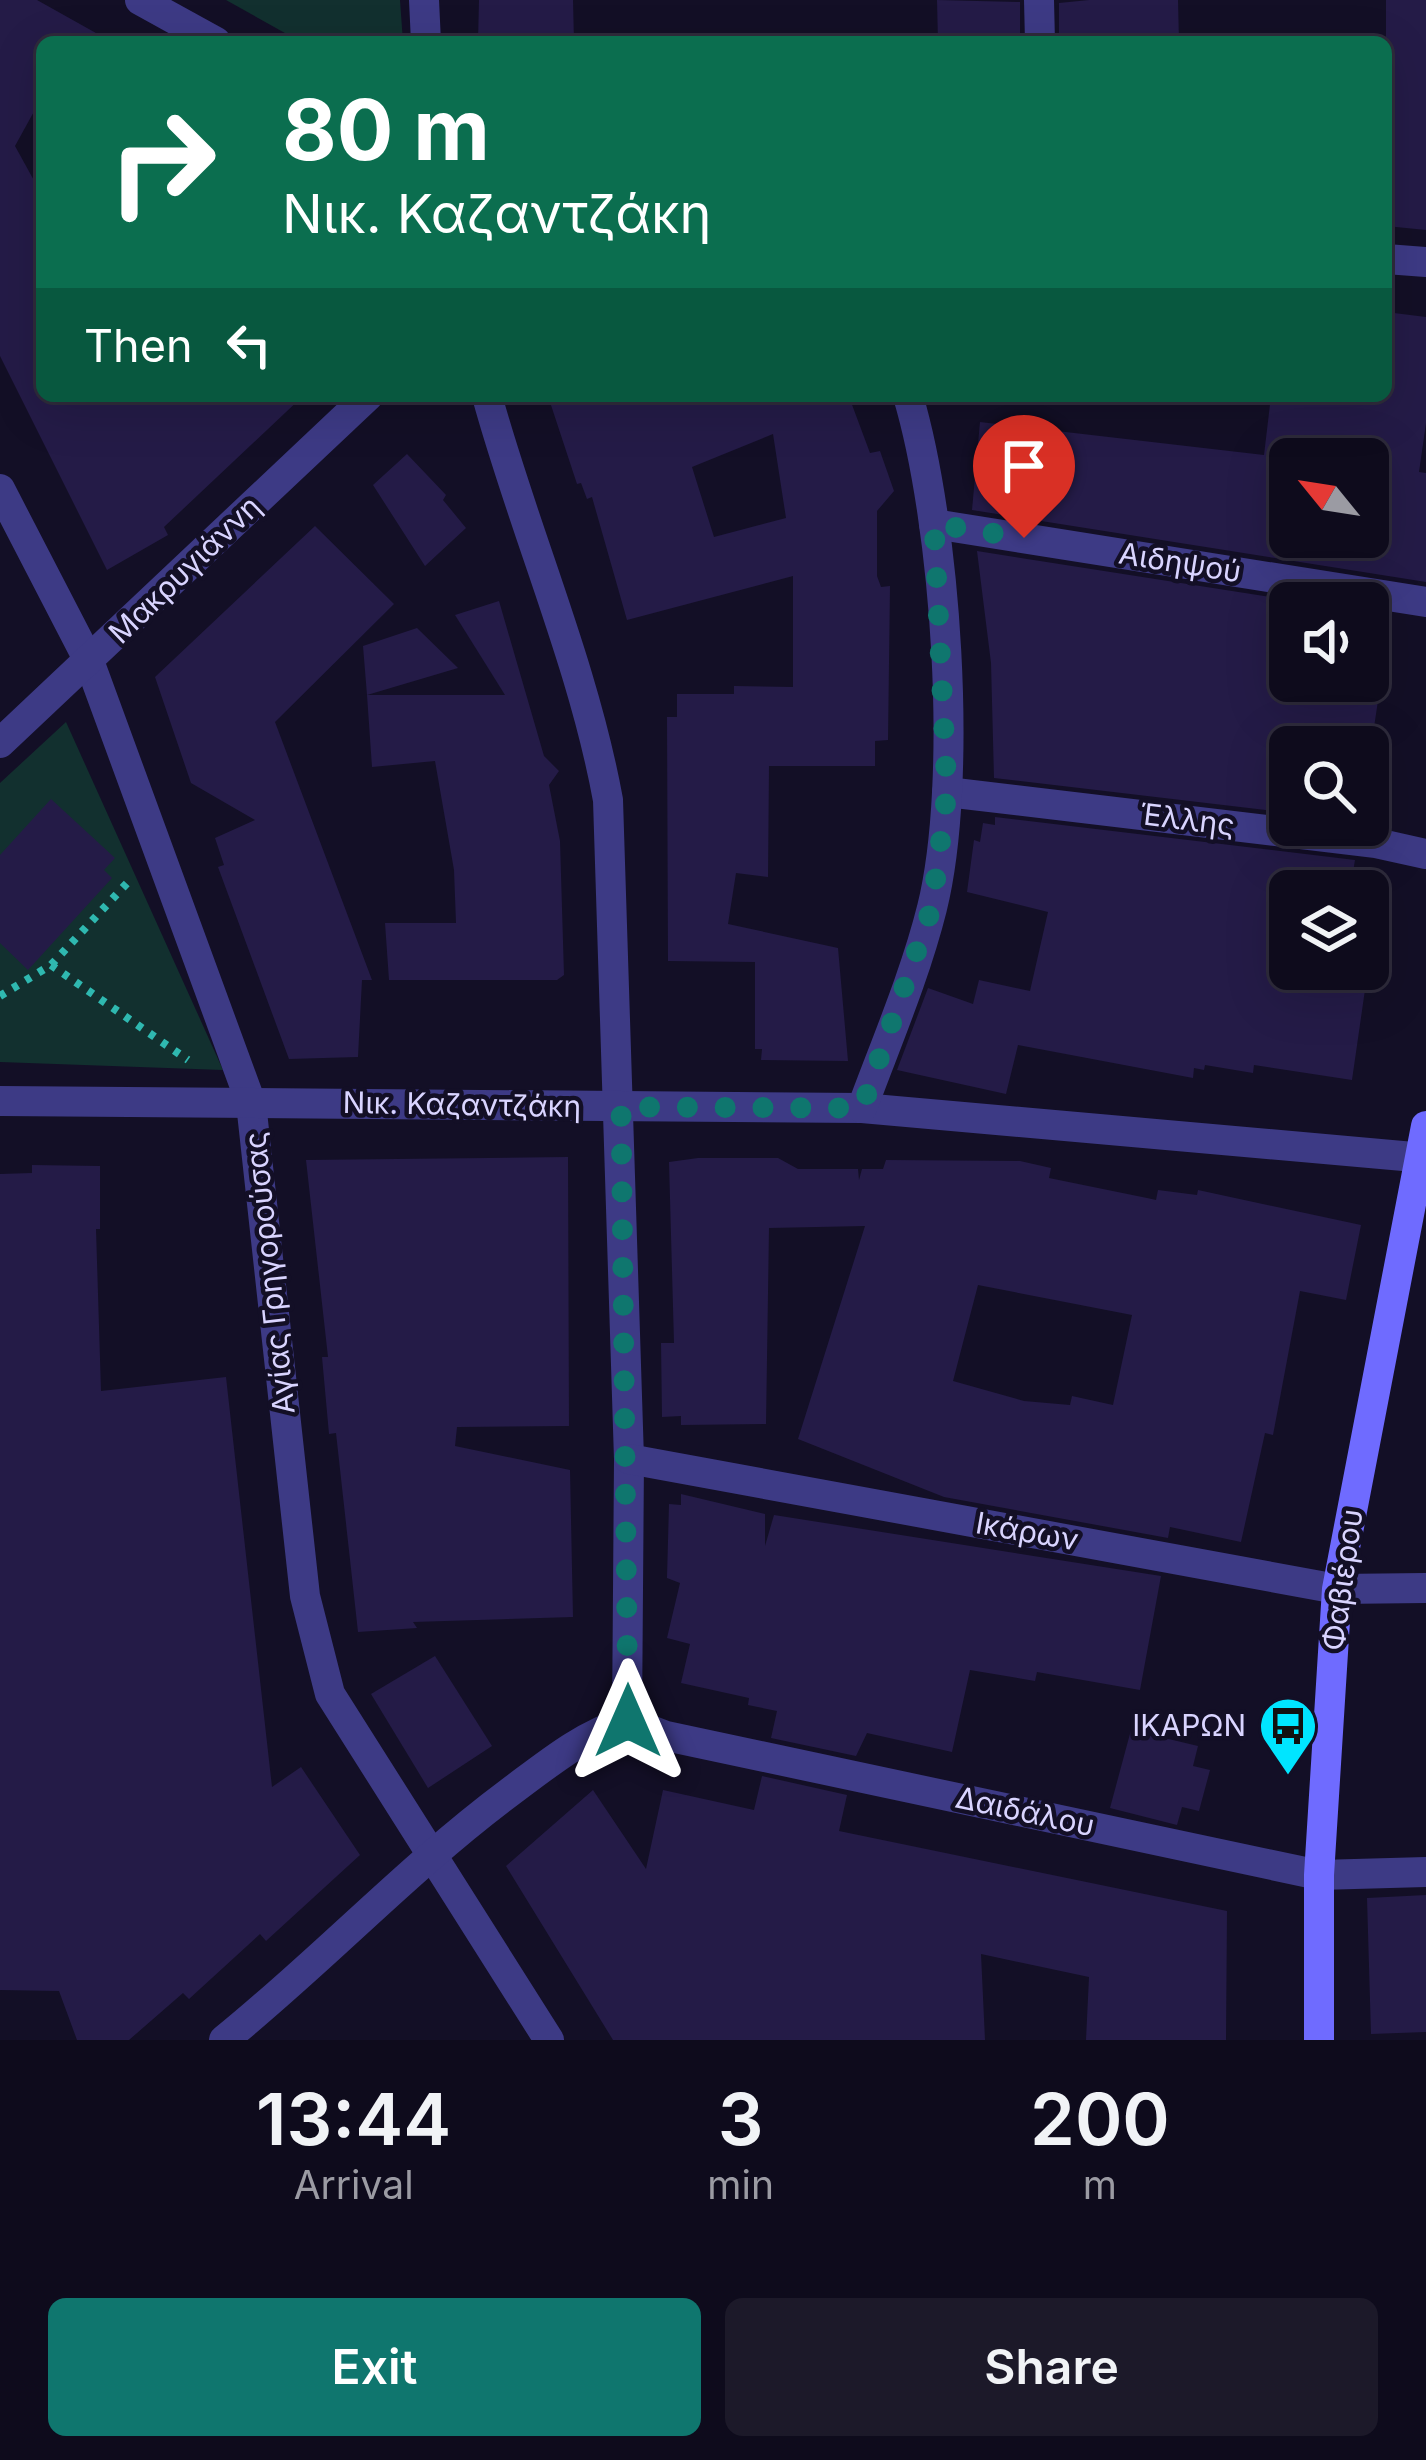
<!DOCTYPE html>
<html lang="en">
<head>
<meta charset="utf-8">
<style>
	:root { --surface:#0e0b1c; --page:#1c1929; --text:#f1f3f6; --muted:#9b9ba3; --line:#2e2b3b; --accent:#0f766e }
	body { margin:0; font-family:Inter,sans-serif; background:var(--page); color:var(--text); height:100vh; display:flex; flex-direction:column; font-size:45px; white-space:nowrap }
	* { box-sizing:border-box; margin:0 }
	p { font-size:39px; color:var(--muted) }
	.icon { flex:none; width:66px; height:66px; fill:none; stroke:currentColor; stroke-width:2; stroke-linecap:round; stroke-linejoin:round }
	.map { position:relative; height:2040px; overflow:hidden }
	.drawer { display:flex; flex-direction:column; background:var(--surface); flex:1 }
	.drawer>* { flex:none }
	.top-card { position:absolute; left:36px; top:36px; width:1356px; height:366px; border-radius:18px; box-shadow:0 12px 48px #0002,0 0 0 3px var(--line); background:#0b6e4f; color:#fff; overflow:hidden }
	.needle { width:78px; rotate:300deg }
	.controls { position:absolute; left:1269px; top:438px; display:grid; gap:24px }
	.controls a { display:grid; place-items:center; width:120px; height:120px; border-radius:18px; background:var(--surface); box-shadow:0 12px 48px #0002,0 0 0 3px var(--line); font-size:60px }
	.pin { position:absolute; display:grid; place-items:center; width:102px; height:102px; color:#fff; margin:-123px -51px; border-radius:50% 50% 50% 0; rotate:-45deg; box-shadow:0 0 12px #0007 }
	.pin .icon { rotate:45deg }
	.me { position:absolute; width:132px; margin:-66px; rotate:0deg; stroke-linejoin:round; filter:drop-shadow(0 0 9px #0008) }
	.turn { display:flex; align-items:center; gap:42px; height:252px; padding:0 48px; font-size:54px }
	.turn .icon { width:156px; height:156px; stroke-width:2.5 }
	.turn b { display:block; font-size:84px; line-height:102px }
	.then { display:flex; align-items:center; height:114px; padding:0 48px; background:#0003; gap:24px; font-size:45px }
	.eta { display:flex; justify-content:space-evenly; align-items:center; height:204px; text-align:center }
	.eta b { font-size:72px; font-weight:600; line-height:84px }
	.primary-button { display:flex; gap:24px; margin-top:auto; padding:24px 48px }
	.primary-button a { flex:1; height:138px; border-radius:18px; background:var(--accent); color:#fff; font-size:48px; font-weight:600; line-height:138px; text-align:center }
	.primary-button a+a { background:var(--page); color:var(--text) }
	.map>svg:first-child { display:block }
</style>
</head>
<body>
<div class="map">
<svg width="1426" height="2040" viewBox="0 0 1426 2040">
	<rect width="100%" height="100%" fill="#130f26"/>
	<g fill="#12302f">
		<path d="M 226,0 L 400,0 L 403,42 L 301,42 Z"/>
		<path d="M 66,722 L 223,1070 L 0,1062 L 0,783 Z"/>
	</g>
	<g fill="#241b47" fill-rule="evenodd">
		<path d="M 0,0 L 37,0 L 112,42 L 42,42 L 42,97 L 15,146 L 42,195 L 42,396 L 303,396 L 164,527 L 168,535 L 107,570 L 0,356 Z"/>
		<path d="M 479,0 L 573,0 L 574,42 L 478,42 Z"/>
		<path d="M 937,0 L 1020,2 L 1020,42 L 938,42 Z"/>
		<path d="M 1089,0 L 1178,0 L 1179,42 L 1059,42 L 1059,3 Z"/>
		<path d="M 1386,0 L 1426,0 L 1426,230 L 1386,226 Z"/>
		<path d="M 1386,312 L 1426,317 L 1426,423 L 1419,472 L 1426,473 L 1426,582 L 972,510 L 980,422 L 1264,455 L 1271,396 L 1386,396 ZM 1290,459 L 1368,459 L 1368,537 L 1290,537 Z"/>
		<path d="M 548,396 L 863,396 L 851,402 L 870,453 L 880,451 L 894,491 L 877,511 L 877,576 L 881,587 L 890,586 L 888,740 L 875,741 L 875,766 L 769,766 L 768,877 L 736,873 L 728,924 L 838,948 L 848,1061 L 761,1060 L 762,1049 L 755,1049 L 755,962 L 668,961 L 667,717 L 677,717 L 677,694 L 734,694 L 734,686 L 793,687 L 793,576 L 627,620 L 592,497 L 587,499 L 581,483 L 577,484 ZM 773,434 L 786,518 L 714,537 L 692,467 Z"/>
		<path d="M 407,454 L 446,495 L 443,500 L 466,528 L 425,566 L 373,485 Z"/>
		<path d="M 315,526 L 394,604 L 275,722 L 372,980 L 362,980 L 358,1057 L 289,1059 L 218,867 L 224,865 L 215,838 L 255,820 L 191,783 L 155,677 Z"/>
		<path d="M 977,551 L 1308,603 L 1290,603 L 1290,681 L 1381,681 L 1371,747 L 1290,747 L 1290,813 L 994,778 L 991,663 Z"/>
		<path d="M 499,601 L 544,756 L 559,771 L 549,785 L 560,841 L 564,975 L 557,980 L 389,980 L 385,923 L 456,923 L 454,870 L 435,761 L 372,767 L 367,695 L 505,695 L 455,615 Z"/>
		<path d="M 417,628 L 458,668 L 367,695 L 363,646 Z"/>
		<path d="M 51,799 L 115,858 L 104,870 L 112,878 L 28,970 L 0,943 L 0,855 Z"/>
		<path d="M 995,817 L 1355,860 L 1350,891 L 1290,891 L 1290,969 L 1368,969 L 1352,1080 L 1254,1065 L 1253,1073 L 1205,1065 L 1204,1070 L 1194,1068 L 1193,1078 L 1018,1045 L 1006,1094 L 897,1070 L 928,988 L 973,1004 L 979,980 L 1030,991 L 1048,912 L 967,892 L 974,840 L 980,842 L 983,823 L 995,825 Z"/>
		<path d="M 568,1157 L 569,1426 L 457,1427 L 455,1446 L 570,1470 L 573,1617 L 413,1622 L 417,1628 L 358,1632 L 336,1433 L 329,1434 L 322,1357 L 328,1357 L 306,1160 Z"/>
		<path d="M 698,1158 L 778,1158 L 798,1169 L 858,1169 L 859,1180 L 862,1169 L 883,1169 L 886,1160 L 1020,1161 L 1051,1168 L 1049,1178 L 1147,1198 L 1156,1200 L 1158,1190 L 1197,1195 L 1198,1190 L 1361,1225 L 1346,1300 L 1300,1291 L 1273,1435 L 1265,1433 L 1241,1542 L 1170,1527 L 1168,1538 L 944,1497 L 798,1439 L 865,1226 L 769,1228 L 766,1424 L 681,1425 L 681,1416 L 662,1417 L 661,1343 L 674,1343 L 669,1162 ZM 978,1285 L 1132,1315 L 1113,1405 L 1072,1396 L 1070,1405 L 1024,1401 L 953,1381 Z"/>
		<path d="M 32,1165 L 100,1166 L 100,1229 L 96,1229 L 101,1391 L 226,1377 L 272,1787 L 301,1767 L 360,1855 L 266,1941 L 260,1934 L 189,1999 L 183,1993 L 129,2040 L 77,2040 L 59,1991 L 0,1990 L 0,1174 L 32,1173 Z"/>
		<path d="M 681,1494 L 765,1514 L 765,1546 L 774,1515 L 1161,1576 L 1140,1690 L 1037,1672 L 1035,1681 L 970,1670 L 952,1752 L 867,1733 L 856,1756 L 771,1738 L 777,1711 L 748,1705 L 749,1698 L 681,1683 L 690,1644 L 667,1638 L 680,1583 L 667,1578 L 669,1504 L 681,1505 Z"/>
		<path d="M 435,1656 L 492,1746 L 428,1788 L 371,1694 Z"/>
		<path d="M 1131,1730 L 1198,1746 L 1193,1766 L 1210,1770 L 1199,1811 L 1182,1807 L 1177,1825 L 1110,1808 Z"/>
		<path d="M 762,1776 L 847,1795 L 839,1831 L 1227,1911 L 1226,2040 L 1086,2040 L 1089,1977 L 981,1954 L 985,2040 L 613,2040 L 506,1866 L 593,1790 L 646,1869 L 663,1790 L 754,1810 Z"/>
		<path d="M 1426,1895 L 1426,2032 L 1371,2034 L 1367,1898 Z"/>
	</g>
	<g fill="none" stroke-linecap="round" stroke-linejoin="round">
		<g stroke="#2fb8b0" stroke-width="8" stroke-dasharray="6 9" stroke-linecap="butt">
			<path d="M 51,965 L 188,1060"/>
			<path d="M 0,996 L 51,965 L 129,881"/>
		</g>
		<g stroke="#3d3a85" stroke-width="30">
			<path d="M 140,0 L 216,42"/>
			<path d="M 424,0 L 426,42"/>
			<path d="M 1039,0 L 1040,42"/>
			<path d="M 1386,259 L 1426,262"/>
			<path d="M 487,396 C 524,531 583,663 608,800 L 629,1459 L 627,1721"/>
			<path d="M 0,489 L 89,661 L 251,1103 L 305,1596 L 330,1694 L 549,2040"/>
			<path d="M 934,524 L 1426,602"/>
			<path d="M 0,743 L 368,396"/>
			<path d="M 947,792 L 1376,843 L 1426,854"/>
			<path d="M 0,1101 L 862,1108 L 1426,1158"/>
			<path d="M 862,1108 C 886,1043 915,976 932,908 C 964,778 946,524 908,396"/>
			<path d="M 629,1459 L 1337,1589 L 1426,1588"/>
			<path d="M 627,1721 L 666,1736 L 1319,1875 L 1426,1872"/>
			<path d="M 224,2040 C 323,1960 408,1868 510,1792 C 549,1763 581,1736 627,1721"/>
		</g>
		<path stroke="#6f6bff" stroke-width="30" d="M 1319,2040 L 1319,1875 L 1337,1589 L 1426,1126"/>
	</g>
	<g fill="none" stroke-linecap="round" stroke-linejoin="round">
		<path stroke="#0f766e" stroke-width="21" stroke-dasharray="0 37.8" d="M 628,1721 L 621,1107 L 862,1108 L 932,907 L 947,792 L 934,524 L 1024,538"/>
	</g>
	<defs>
		<symbol id="bus-pin" viewBox="-11 -11 22 30"><path d="M0 17L-7.5 6A9.5 9.5 0 1 1 7.5 6Z" fill="#00e5ff" stroke="#130f26"/><path d="M-5-6H5V4H4V6H2V4H-2V6H-4V4H-5ZM-3.5-4V0h7V-4ZM-3.5 1.2v1.5H-2V1.2ZM2 1.2v1.5H3.5V1.2Z" fill="#111"/></symbol>
	</defs>
	<g fill-rule="evenodd">
		<use href="#bus-pin" x="1255" y="1693" width="66" height="90"/>
	</g>
	<g text-anchor="middle" stroke-width="9" stroke-linejoin="round" paint-order="stroke">
		<g font-size="30" fill="#d9d4ff" stroke="#130f26">
			<text transform="translate(1180 563) rotate(9)" y="10">Αιδηψού</text>
			<text transform="translate(185 570) rotate(-44)" y="10">Μακρυγιάννη</text>
			<text transform="translate(1187 820) rotate(7)" y="10">Έλλης</text>
			<text transform="translate(462 1105) rotate(1)" y="10">Νικ. Καζαντζάκη</text>
			<text transform="translate(270 1273) rotate(-96)" y="10">Αγίας Γρηγορούσας</text>
			<text transform="translate(1027 1532) rotate(10)" y="10">Ικάρων</text>
			<text transform="translate(1343 1580) rotate(-82)" y="10">Φαβιέρου</text>
			<text transform="translate(1025 1812) rotate(12)" y="10">Δαιδάλου</text>
		</g>
		<g font-size="30" fill="#d9d4ff" stroke="#130f26" text-anchor="end">
			<text x="1246" y="1736">ΙΚΑΡΩΝ</text>
		</g>
	</g>
</svg>
<div class="controls">
<a><svg class="needle" viewBox="-14 -14 28 28"><path d="M0-13l5 13h-10z" fill="#e53935"/><path d="M0 13l5-13h-10z" fill="#9b9ba3"/></svg></a>
<a><svg class="icon" aria-label="sound" viewBox="0 0 24 24"><path d="M4 9h4l5-4v14l-5-4H4zM17 9q2 3 0 6"/></svg></a>
<a><svg class="icon" aria-label="search" viewBox="0 0 24 24"><circle cx="10" cy="10" r="6"/><path d="M15 15l6 6"/></svg></a>
<a><svg class="icon" aria-label="layers" viewBox="0 0 24 24"><path d="M12 4l9 5-9 5-9-5zM3 14l9 5 9-5"/></svg></a>
</div>
<div class="pin" style="left:1024px;top:538px;background:#d93025"><svg class="icon" aria-label="arrive" viewBox="0 0 24 24"><path d="M6 21V4h12l-3 4 3 4H6"/></svg></div>
<svg class="me" style="left:628px;top:1721px" viewBox="-20 -20 40 40"><path d="M0-17L14 15 0 8-14 15z" fill="#0f766e" stroke="#fff" stroke-width="4"/></svg>
<div class="top-card">
<div class="turn"><svg class="icon" aria-label="right" viewBox="0 0 24 24"><path d="M7 20v-9h11M14 6l5 5-5 5"/></svg><div><b>80 m</b>Νικ. Καζαντζάκη</div></div>
<div class="then">Then<svg class="icon" aria-label="left" viewBox="0 0 24 24"><path d="M17 20v-9H6M10 6l-5 5 5 5"/></svg></div>
</div>
</div>
<section class="drawer">
<div class="eta">
<div><b>13:44</b><p>Arrival</p></div>
<div><b>3</b><p>min</p></div>
<div><b>200</b><p>m</p></div>
</div>
<div class="primary-button"><a>Exit</a><a>Share</a></div>
</section>
</body>
</html>
